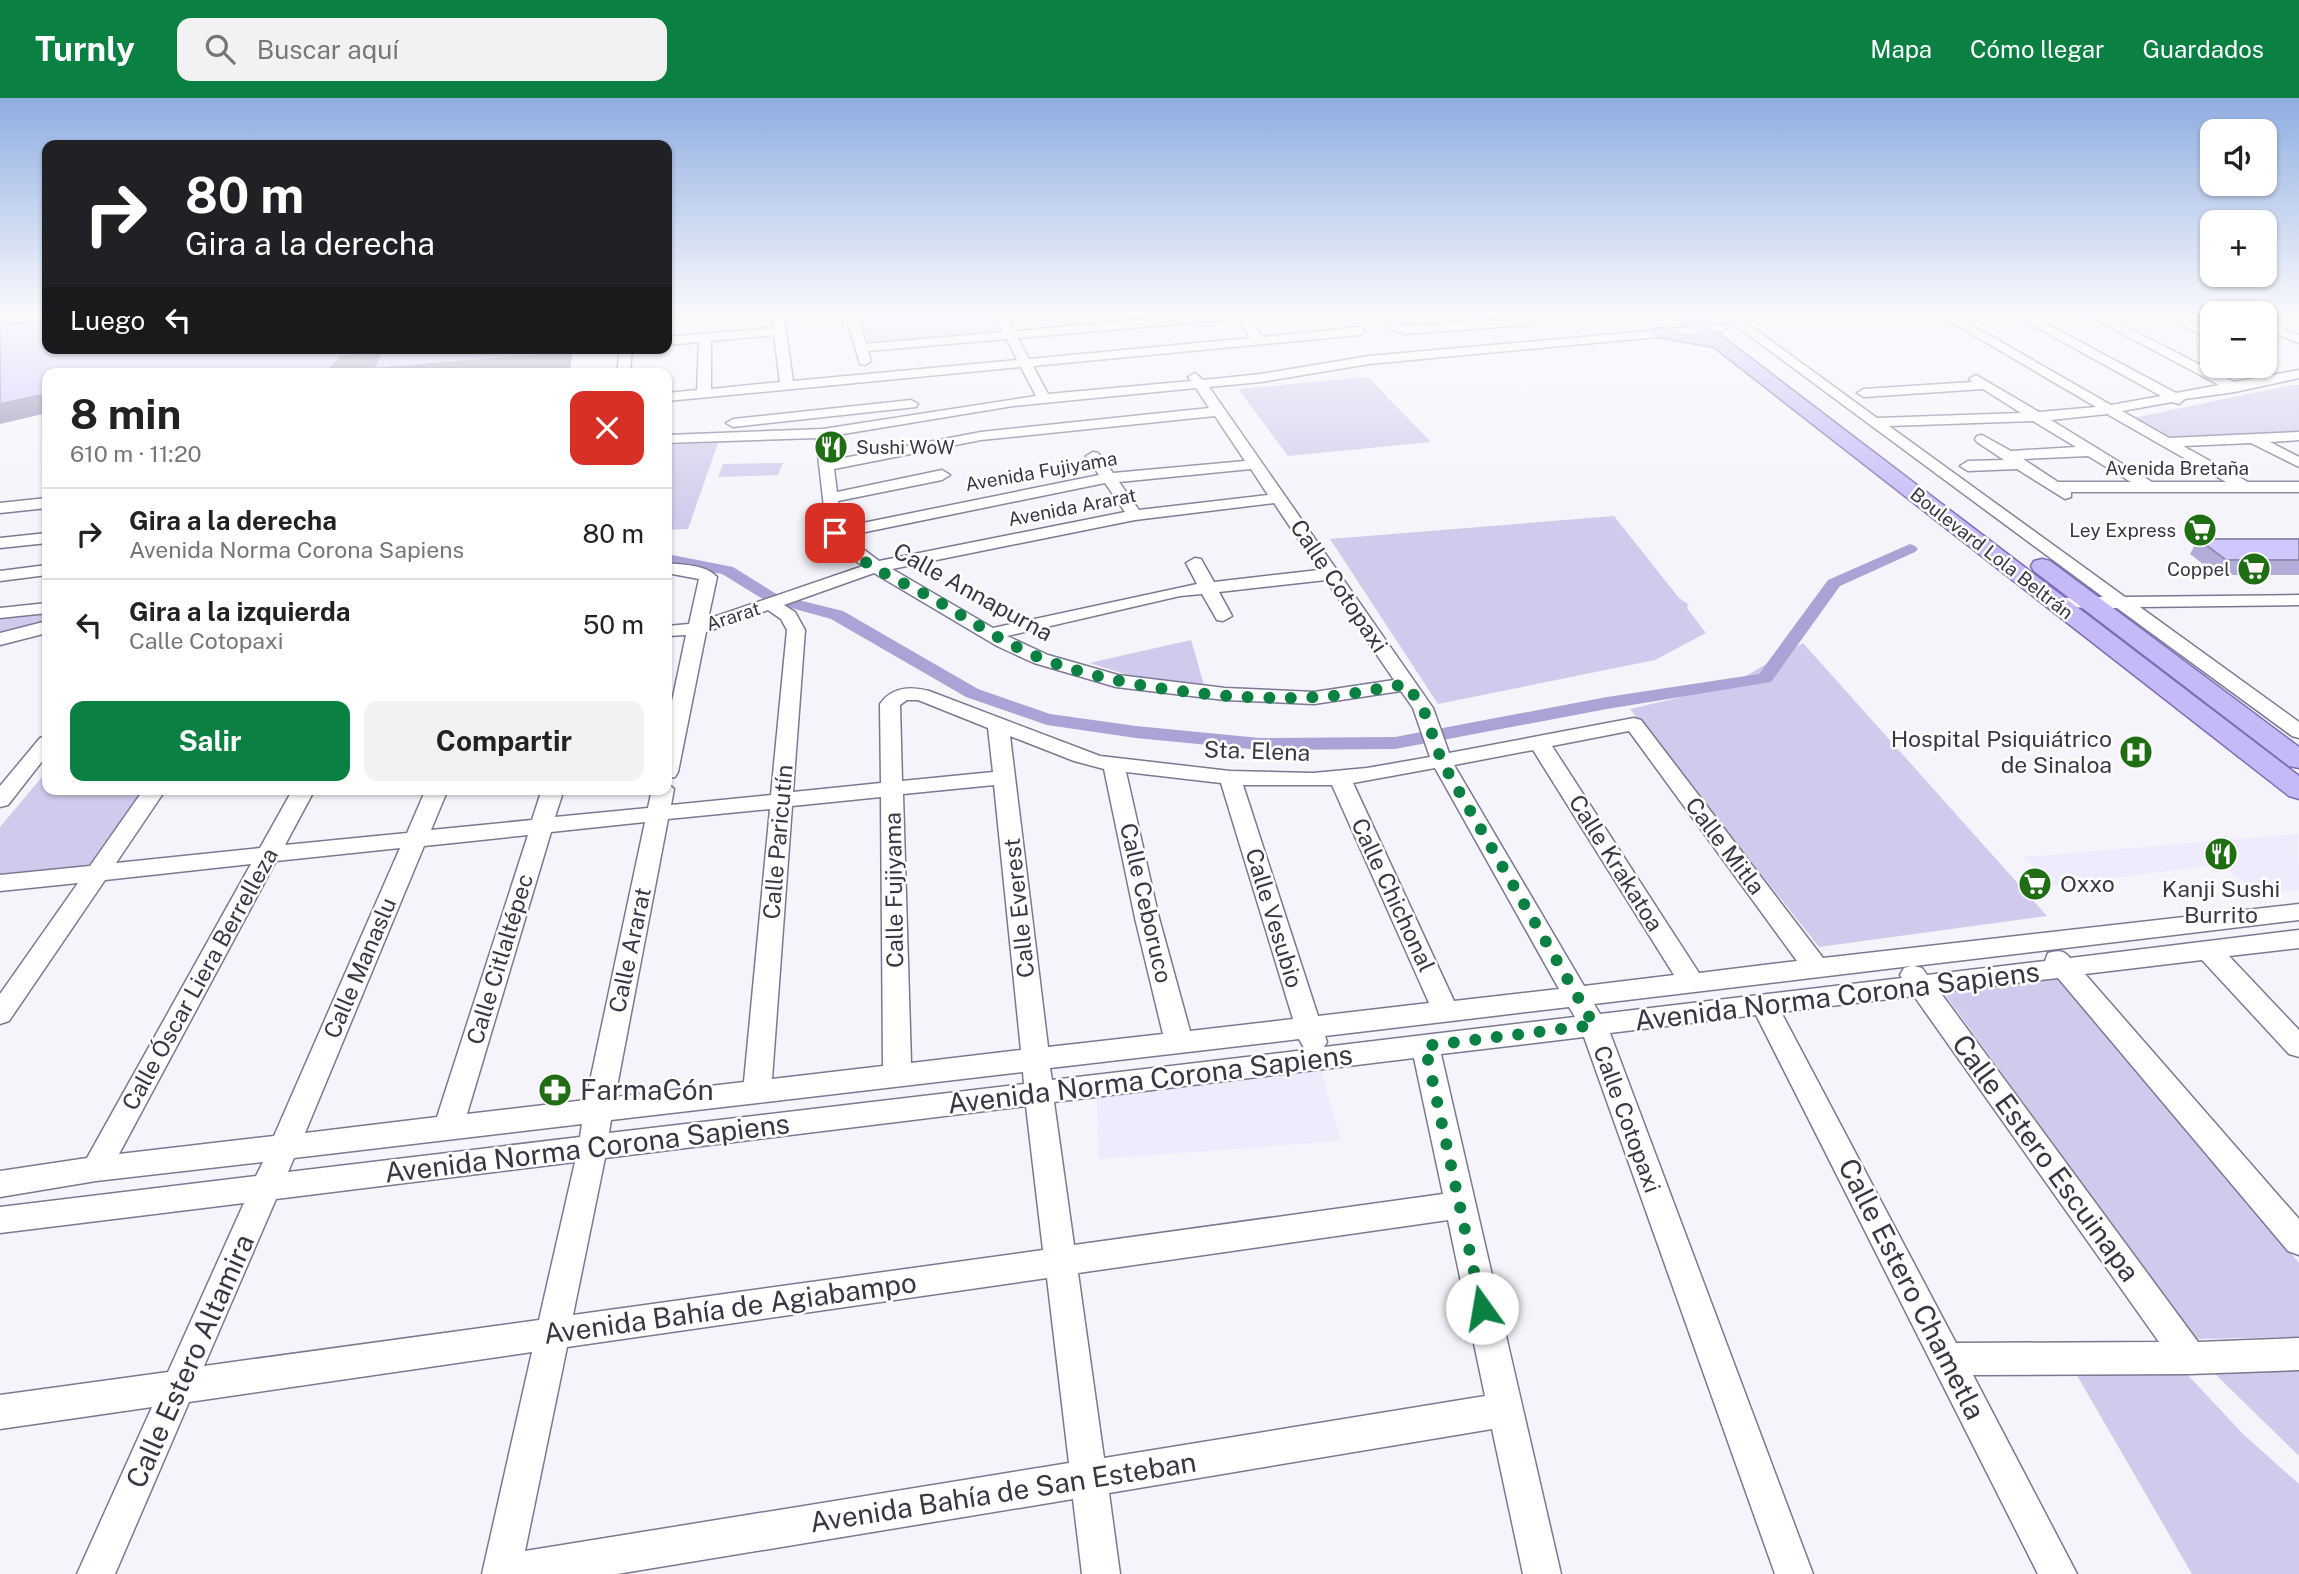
<!DOCTYPE html>
<html lang="es">
<head>
<meta charset="utf-8">
<style>
	:root { --surface:#fff; --page:#f2f2f2; --text:#222; --muted:#767676; --line:#e0e0e0; --accent:#0b8043 }
	body { margin:0; font-family:"Public Sans",sans-serif; background:var(--page); color:var(--text); height:100vh; display:flex; flex-direction:column; font-size:26px; white-space:nowrap }
	* { box-sizing:border-box; margin:0 }
	p { font-size:23px; color:var(--muted) }
	.icon { flex:none; width:38px; height:38px; fill:none; stroke:currentColor; stroke-width:2; stroke-linecap:round; stroke-linejoin:round }
	.map { position:relative; flex:1; overflow:hidden }
	.details { position:absolute; left:42px; top:270px; width:630px; height:427px; display:flex; flex-direction:column; background:var(--surface); border-radius:14px; box-shadow:0 2px 5px #0004 }
	.details>* { flex:none }
	.hud { position:absolute; left:42px; top:42px; width:630px; height:214px; border-radius:14px; box-shadow:0 2px 5px #0004; background:#202124; color:#fff; overflow:hidden }
	.fabs { position:absolute; left:2200px; top:21px; display:grid; gap:14px }
	.fabs a { display:grid; place-items:center; width:77px; height:77px; border-radius:14px; background:var(--surface); box-shadow:0 2px 5px #0004; font-size:35px }
	.pin { position:absolute; display:grid; place-items:center; width:60px; height:60px; color:#fff; margin:-30px; border-radius:14px; box-shadow:0 4px 10px #0006 }
	.me { position:absolute; width:77px; margin:-38px; rotate:347deg; stroke-linejoin:round; filter:drop-shadow(0 0 5px #0008) }
	.turn { display:flex; align-items:center; gap:24px; height:147px; padding:0 28px; font-size:32px }
	.turn .icon { width:91px; height:91px; stroke-width:2.5 }
	.turn b { display:block; font-size:49px; line-height:60px }
	.then { display:flex; align-items:center; height:66px; padding:0 28px; background:#0003; gap:14px; font-size:26px }
	.round { display:grid; place-items:center; flex:none; width:74px; height:74px; border-radius:14px; background:var(--page) }
	.headline { display:flex; align-items:center; justify-content:space-between; height:119px; padding:0 28px }
	h1 { font-size:42px; font-weight:700; line-height:52px }
	.action { display:flex; gap:14px; margin-top:auto; padding:14px 28px }
	.action a { flex:1; height:80px; border-radius:14px; background:var(--accent); color:#fff; font-size:28px; font-weight:700; line-height:80px; text-align:center }
	.action a+a { background:var(--page); color:var(--text) }
	ul { padding:0; list-style:none }
	li { display:flex; align-items:center; gap:21px; height:91px; padding:0 28px; border-top:2px solid var(--line) }
	li div { flex:1 }
	li b { display:block; font-size:26px }
	li em { font-style:normal }
	header { display:flex; align-items:center; gap:42px; box-sizing:border-box; height:98px; padding:0 35px; background:var(--accent); color:#fff }
	header strong { font-size:33px }
	nav { display:flex; gap:38px; margin-inline-start:auto; font-size:24px }
	.search { width:490px; height:63px; background:var(--page); display:flex; align-items:center; gap:18px; box-sizing:border-box; padding:0 24px; border-radius:14px; color:var(--muted); font-size:26px }
	.map>svg:first-child { display:block }
</style>
</head>
<body>
<header>
<strong>Turnly</strong>
<div class="search"><svg class="icon" aria-label="search" viewBox="0 0 24 24"><circle cx="10" cy="10" r="6"/><path d="M15 15l6 6"/></svg>Buscar aquí</div>
<nav><a>Mapa</a><a>Cómo llegar</a><a>Guardados</a></nav>
</header>
<div class="map">
<svg width="2299" height="1476" viewBox="0 0 2299 1476">
	<rect width="100%" height="100%" fill="#f5f4fb"/>
	<g fill="#eeecfc">
		<path d="M 2298,736 L 2299,792 L 2255,796 L 2222,766 L 2052,788 L 2024,759 Z"/>
		<path d="M 1318,962 L 1341,1043 L 1099,1061 L 1096,987 Z"/>
	</g>
	<g fill="#d0cbec">
		<path d="M 862,218 L 991,218 L 1001,234 L 869,245 Z"/>
		<path d="M 1368,279 L 1431,344 L 1288,358 L 1238,291 Z"/>
		<path d="M 2291,287 L 2299,287 L 2299,335 L 2164,340 L 2133,320 Z"/>
		<path d="M 718,345 L 688,431 L 667,432 L 667,347 Z"/>
		<path d="M 783,365 L 778,377 L 718,379 L 723,366 Z"/>
		<path d="M 1614,418 L 1679,500 L 1688,506 L 1687,510 L 1706,535 L 1655,562 L 1438,606 L 1330,441 Z"/>
		<path d="M 47,514 L 47,526 L 0,538 L 0,519 Z"/>
		<path d="M 1191,542 L 1205,590 L 1141,581 L 1089,565 Z"/>
		<path d="M 1803,545 L 2047,818 L 1819,849 L 1630,611 L 1728,588 Z"/>
		<path d="M 47,673 L 47,691 L 144,691 L 90,769 L 0,778 L 0,729 Z"/>
		<path d="M 2063,880 L 2299,1165 L 2299,1239 L 2195,1241 L 1943,894 Z"/>
		<path d="M 2299,1271 L 2299,1358 L 2211,1272 Z"/>
		<path d="M 2075,1274 L 2185,1274 L 2243,1336 L 2299,1386 L 2299,1476 L 2192,1476 Z"/>
	</g>
	<g fill="none" stroke-linecap="round" stroke-linejoin="round">
		<path fill="#aba3d6" fill-rule="evenodd" d="M 1910,446 L 1915,448 L 1918,451 L 1915,454 L 1840,488 L 1771,584 L 1607,611 L 1395,651 L 1260,652 L 1136,640 L 1047,627 L 966,599 L 831,521 L 766,503 L 722,476 L 667,466 L 667,456 L 733,469 L 778,497 L 843,513 L 978,591 L 1050,616 L 1136,628 L 1260,640 L 1395,639 L 1607,599 L 1759,576 L 1828,482 Z"/>
		<defs>
			<g id="minor">
				<path d="M 667,218 L 679,218 L 667,223 Z"/>
				<path d="M 774,218 L 784,221 L 793,283 L 1017,262 L 1007,241 L 868,253 L 871,263 L 865,267 L 860,266 L 846,218 L 858,218 L 866,246 L 1003,234 L 995,218 L 1007,218 L 1015,233 L 1176,218 L 1227,218 L 1221,222 L 1018,240 L 1029,261 L 1250,240 L 1237,218 L 1249,218 L 1262,239 L 1359,229 L 1365,233 L 1359,237 L 1033,268 L 1048,296 L 1191,283 L 1188,279 L 1195,275 L 1203,282 L 1261,276 L 1369,258 L 1727,226 L 1729,229 L 1723,233 L 1369,266 L 1261,284 L 1209,289 L 1433,610 L 1449,655 L 1634,620 L 1641,622 L 1823,860 L 2299,806 L 2299,822 L 1914,868 L 1922,870 L 1927,877 L 2045,863 L 2048,855 C 2058,852 2064,852 2070,860 L 2299,832 L 2299,850 L 2229,858 L 2299,932 L 2299,959 L 2289,956 L 2202,862 L 2085,876 L 2299,1121 L 2299,1157 L 2288,1153 L 2058,880 L 1940,894 L 2198,1244 L 2299,1240 L 2299,1272 L 2190,1276 L 1973,1277 L 2077,1476 L 2038,1476 L 1756,917 L 1610,935 L 1813,1476 L 1775,1476 L 1584,939 L 1441,956 L 1561,1476 L 1523,1476 L 1492,1331 L 1109,1395 L 1120,1476 L 1082,1476 L 1073,1401 L 617,1476 L 482,1476 L 532,1254 L 189,1304 L 115,1476 L 77,1476 L 152,1309 L 0,1331 L 0,1297 L 168,1274 L 244,1105 L 0,1135 L 0,1109 L 256,1078 L 263,1064 L 96,1083 L 0,1099 L 0,1073 L 87,1060 L 251,766 L 105,782 L 9,923 L 0,926 L 0,896 L 78,785 L 0,793 L 0,777 L 90,768 L 144,691 L 166,691 L 116,765 L 260,750 L 293,691 L 315,691 L 285,747 L 407,735 L 426,691 L 448,691 L 431,732 L 532,722 L 542,691 L 564,691 L 555,719 L 648,710 L 652,691 L 667,691 L 667,685 L 674,691 L 671,707 L 771,697 L 787,532 L 781,521 L 768,512 L 706,534 L 678,674 L 675,679 L 667,680 L 667,627 L 686,537 L 667,538 L 667,528 L 689,526 L 699,481 L 667,475 L 667,465 C 683,467 705,466 717,479 L 708,521 L 863,468 L 835,448 L 827,435 L 816,340 L 667,345 L 667,337 L 823,331 L 1036,298 L 1021,269 L 667,303 L 667,295 L 697,292 L 699,244 L 667,247 L 667,239 L 773,230 ZM 774,237 L 780,284 L 711,291 L 711,243 ZM 1196,290 L 1209,310 L 981,334 L 833,362 L 831,338 L 1013,308 ZM 1215,318 L 1245,363 L 1113,375 L 1098,355 L 1093,354 L 1086,358 L 1099,377 L 843,429 L 838,403 L 942,382 L 950,377 L 942,372 L 837,394 L 834,371 L 981,342 ZM 1251,371 L 1268,397 L 1139,412 L 1119,384 ZM 1105,385 L 1125,414 L 879,463 L 846,438 ZM 1274,405 L 1319,472 L 1214,484 L 1201,461 L 1195,460 L 1186,465 L 1197,486 L 993,530 L 892,471 L 1135,422 ZM 874,475 L 997,548 L 1034,565 L 1116,589 L 1225,602 L 1314,606 L 1401,593 L 1413,610 L 1430,659 L 1367,670 L 1313,675 L 1230,673 L 1100,658 L 929,593 C 910,588 892,589 880,606 L 881,685 L 793,694 L 805,532 L 795,514 L 784,507 ZM 1326,482 L 1394,582 L 1314,594 L 1225,590 L 1118,577 L 1048,557 L 1007,538 L 1180,498 L 1202,496 L 1217,522 L 1223,523 L 1232,518 L 1219,494 ZM 907,602 L 918,602 L 988,630 L 993,674 L 902,683 L 900,607 ZM 1629,633 L 1797,863 L 1699,875 L 1552,648 ZM 1010,638 L 1074,663 L 1104,671 L 1135,820 L 1163,936 L 1048,949 ZM 1533,652 L 1674,877 L 1584,888 L 1454,667 ZM 1435,670 L 1559,891 L 1454,903 L 1353,685 ZM 1126,674 L 1221,685 L 1293,921 L 1190,933 L 1159,820 ZM 994,687 L 1021,952 L 911,965 L 903,696 ZM 1243,687 L 1332,687 L 1429,905 L 1318,918 ZM 881,699 L 883,968 L 772,981 L 792,708 ZM 770,711 L 744,984 L 615,999 L 668,721 ZM 645,724 L 586,1002 L 467,1016 L 551,734 ZM 528,737 L 437,1019 L 305,1035 L 424,748 ZM 400,750 L 274,1038 L 119,1056 L 276,763 ZM 1911,868 L 1904,870 L 1900,877 L 1902,880 L 1600,916 L 1594,906 ZM 1914,898 L 2159,1244 L 1956,1245 L 1781,914 ZM 1569,909 L 1575,919 L 1324,949 L 1327,944 L 1325,938 ZM 1299,941 L 1305,952 L 1052,982 L 1050,970 ZM 1414,960 L 1443,1096 L 1074,1147 L 1054,1004 ZM 1023,974 L 1024,986 L 609,1035 L 611,1022 ZM 1026,1008 L 1043,1152 L 573,1217 L 605,1060 ZM 582,1026 L 580,1039 L 288,1074 L 294,1060 ZM 575,1064 L 539,1222 L 204,1268 L 276,1101 ZM 1448,1122 L 1485,1298 L 1104,1360 L 1078,1175 ZM 1047,1180 L 1069,1365 L 525,1453 L 567,1249 Z"/>
				<path d="M 1381,218 L 1393,218 L 1398,225 L 1406,228 L 1539,218 L 1524,227 L 1405,236 L 1390,231 Z"/>
				<path d="M 1723,218 L 1737,218 L 1877,320 L 2021,315 L 1983,291 L 1864,299 L 1857,295 L 1864,291 L 1972,284 L 1969,281 L 1976,277 L 2039,314 L 2096,309 L 1941,218 L 1956,218 L 2111,307 L 2161,298 L 2016,218 L 2032,218 L 2176,295 L 2219,287 L 2089,218 L 2105,218 L 2234,284 L 2299,272 L 2299,280 L 2235,294 L 2185,301 L 2179,306 L 2172,304 L 2122,313 L 2169,340 L 2299,334 L 2299,342 L 2270,344 L 2299,359 L 2299,369 L 2251,345 L 2183,348 L 2248,384 L 2299,384 L 2299,394 L 2071,394 L 2071,399 L 2065,401 L 2017,371 L 1968,373 L 1960,368 L 1968,363 L 2004,362 L 1977,344 L 1975,341 L 1977,338 L 1982,337 L 2011,353 L 2076,349 L 2033,323 L 1889,328 L 2125,499 L 2299,497 L 2299,507 L 2140,509 L 2299,624 L 2299,640 L 2292,638 L 2117,510 L 2050,509 L 2047,505 L 2056,500 L 2103,499 ZM 2107,316 L 2226,384 L 2152,384 L 2051,322 ZM 2088,358 L 2131,384 L 2058,384 L 2023,361 Z"/>
				<path d="M 2165,218 L 2181,218 L 2212,233 L 2212,242 Z"/>
				<path d="M 2264,223 L 2299,237 L 2299,245 L 2264,231 Z"/>
				<path d="M 620,250 L 632,250 L 630,275 L 617,275 Z"/>
				<path d="M 911,302 L 918,306 L 916,309 L 733,329 L 726,325 L 733,321 Z"/>
				<path d="M 47,400 L 47,410 L 0,415 L 0,405 Z"/>
				<path d="M 47,435 L 47,445 L 0,450 L 0,440 Z"/>
				<path d="M 47,467 L 47,477 L 0,483 L 0,473 Z"/>
				<path d="M 47,505 L 47,515 L 0,520 L 0,510 Z"/>
				<path d="M 47,523 L 47,535 L 0,547 L 0,535 Z"/>
				<path d="M 47,638 L 47,657 L 8,707 L 0,709 L 0,688 L 40,640 Z"/>
			</g>
			<g id="major">
				<path d="M 1678,218 L 1695,218 L 2299,678 L 2299,701 L 2289,698 L 1714,249 L 1652,238 L 1650,235 L 1652,232 L 1658,230 L 1700,237 Z"/>
				<path d="M 2042,461 L 2050,463 L 2299,649 L 2299,670 L 2289,668 L 2034,473 L 2031,468 L 2034,463 Z"/>
			</g>
		</defs>
		<use href="#minor" stroke="#7b7893" stroke-width="3"/>
		<use href="#major" stroke="#7b6db4" stroke-width="3"/>
		<use href="#minor" fill="#fff" fill-rule="evenodd"/>
		<use href="#major" fill="#c5b9f7" fill-rule="evenodd"/>
	</g>
	<path fill="#b2acd9" d="M 2198,441 L 2299,441 L 2299,477 L 2217,477 L 2190,456 Z"/>
	<g fill="#918cb0">
		<path d="M 573,250 L 570,272 L 536,275 L 376,275 L 375,273 L 356,275 L 326,275 L 341,259 L 380,255 Z"/>
		<path d="M 47,297 L 47,315 L 0,326 L 0,306 L 37,298 Z"/>
	</g>
	<g fill="#cfc8fc" stroke="#918cb0" stroke-width="2">
		<path d="M 47,223 L 47,250 L 566,250 L 565,255 L 374,271 L 380,255 L 341,259 L 326,275 L 47,275 L 47,297 L 37,298 L 0,306 L 0,226 Z"/>
		<path d="M 2198,441 L 2299,441 L 2299,462 L 2226,462 Z"/>
	</g>
	<linearGradient id="sky" x2="0" y2="1"><stop stop-color="#8fade1"/><stop offset="0.51" stop-color="#fafafd"/><stop offset="1" stop-color="#fafafd" stop-opacity="0"/></linearGradient>
	<rect width="2299" height="425" fill="url(#sky)"/>
	<g fill="none" stroke-linecap="round" stroke-linejoin="round">
		<path stroke="#0b8043" stroke-width="12" stroke-dasharray="0 21.6" d="M 835,435 C 855,466 900,482 932,500 C 969,521 1003,545 1043,561 C 1116,590 1239,604 1317,599 C 1347,598 1376,591 1406,586 L 1423,610 L 1442,664 L 1594,927 L 1425,948 L 1482,1210"/>
	</g>
	<defs>
		<symbol id="restaurant-disc" viewBox="-11 -11 22 22"><circle r="9.5" fill="#1f6e13" stroke="#fff"/><path d="M-5-6h1v4h1v-4h1v4h1v-4h1v5L-1.5 .5V6h-2V.5L-5-1ZM5-6V6H3V1.5H1.5Q1.5-4 5-6Z" fill="#fff"/></symbol>
		<symbol id="supermarket-disc" viewBox="-11 -11 22 22"><circle r="9.5" fill="#1f6e13" stroke="#fff"/><path d="M-6-5.5h2.5l.6 2H6L4.5 2H-2.5L-4.4-4H-6ZM-1.5 3.2a1.3 1.3 0 1 0 .1 0ZM3 3.2a1.3 1.3 0 1 0 .1 0Z" fill="#fff"/></symbol>
		<symbol id="hospital-disc" viewBox="-11 -11 22 22"><circle r="9.5" fill="#1f6e13" stroke="#fff"/><path d="M-5-5h3v3.5h4V-5h3V5h-3V1.5h-4V5h-3Z" fill="#fff"/></symbol>
		<symbol id="pharmacy-disc" viewBox="-11 -11 22 22"><circle r="9.5" fill="#1f6e13" stroke="#fff"/><path d="M-2-6h4v4h4v4h-4v4h-4v-4h-4v-4h4Z" fill="#fff"/></symbol>
	</defs>
	<g fill-rule="evenodd">
		<use href="#restaurant-disc" x="812" y="330" width="38" height="38"/>
		<use href="#supermarket-disc" x="2181" y="413" width="38" height="38"/>
		<use href="#supermarket-disc" x="2235" y="452" width="38" height="38"/>
		<use href="#hospital-disc" x="2117" y="635" width="38" height="38"/>
		<use href="#restaurant-disc" x="2202" y="737" width="38" height="38"/>
		<use href="#supermarket-disc" x="2016" y="767" width="38" height="38"/>
		<use href="#pharmacy-disc" x="536" y="973" width="38" height="38"/>
	</g>
	<g text-anchor="middle" stroke-width="5" stroke-linejoin="round" paint-order="stroke">
		<g font-size="19" fill="#383743" stroke="#fff" text-anchor="end">
			<text x="856" y="356" text-anchor="start">Sushi WoW</text>
			<text x="2176" y="439">Ley Express</text>
			<text x="2230" y="478">Coppel</text>
		</g>
		<g font-size="19" fill="#383743" stroke="#fff">
			<text x="2177" y="377">Avenida Bretaña</text>
			<text transform="translate(1041 373) rotate(-10)" y="7">Avenida Fujiyama</text>
			<text transform="translate(1072 409) rotate(-11)" y="7">Avenida Ararat</text>
			<text transform="translate(1992 455) rotate(38)" y="7">Boulevard Lola Beltrán</text>
			<text transform="translate(733 518) rotate(-18)" y="7">Ararat</text>
		</g>
		<g font-size="23" fill="#383743" stroke="#fff">
			<text transform="translate(1339 488) rotate(56)" y="8">Calle Cotopaxi</text>
			<text transform="translate(973 494) rotate(29)" y="8">Calle Annapurna</text>
			<text transform="translate(1257 653) rotate(2)" y="8">Sta. Elena</text>
			<text transform="translate(778 744) rotate(-85)" y="8">Calle Paricutín</text>
			<text transform="translate(1725 748) rotate(53)" y="8">Calle Mitla</text>
			<text transform="translate(1616 765) rotate(58)" y="8">Calle Krakatoa</text>
			<text transform="translate(894 792) rotate(-91)" y="8">Calle Fujiyama</text>
			<text transform="translate(1393 797) rotate(65)" y="8">Calle Chichonal</text>
			<text transform="translate(1146 805) rotate(77)" y="8">Calle Ceboruco</text>
			<text transform="translate(1019 810) rotate(-96)" y="8">Calle Everest</text>
			<text transform="translate(1274 820) rotate(73)" y="8">Calle Vesubio</text>
			<text transform="translate(630 852) rotate(-78)" y="8">Calle Ararat</text>
			<text transform="translate(500 861) rotate(-73)" y="8">Calle Citlaltépec</text>
			<text transform="translate(360 870) rotate(-67)" y="8">Calle Manaslu</text>
			<text transform="translate(200 881) rotate(-61)" y="8">Calle Óscar Liera Berrelleza</text>
			<text transform="translate(1627 1021) rotate(70)" y="8">Calle Cotopaxi</text>
		</g>
		<g font-size="23" fill="#383743" stroke="#fff" text-anchor="end">
			<text x="2112" y="649">Hospital Psiquiátrico<tspan x="2112" dy="26">de Sinaloa</tspan></text>
			<text x="2060" y="794" text-anchor="start">Oxxo</text>
			<text x="2221" y="799" text-anchor="middle">Kanji Sushi<tspan x="2221" dy="26">Burrito</tspan></text>
		</g>
		<g font-size="28" fill="#383743" stroke="#fff">
			<text transform="translate(1837 898) rotate(-7)" y="10">Avenida Norma Corona Sapiens</text>
			<text transform="translate(1150 981) rotate(-7)" y="10">Avenida Norma Corona Sapiens</text>
			<text transform="translate(587 1050) rotate(-7)" y="10">Avenida Norma Corona Sapiens</text>
			<text transform="translate(2046 1060) rotate(54)" y="10">Calle Estero Escuinapa</text>
			<text transform="translate(1912 1191) rotate(63)" y="10">Calle Estero Chametla</text>
			<text transform="translate(730 1210) rotate(-8)" y="10">Avenida Bahía de Agiabampo</text>
			<text transform="translate(190 1263) rotate(-66)" y="10">Calle Estero Altamira</text>
			<text transform="translate(1003 1394) rotate(-9)" y="10">Avenida Bahía de San Esteban</text>
		</g>
		<g font-size="28" fill="#383743" stroke="#fff" text-anchor="start">
			<text x="580" y="1002">FarmaCón</text>
		</g>
	</g>
</svg>
<div class="fabs">
<a><svg class="icon" aria-label="sound" viewBox="0 0 24 24"><path d="M4 9h4l5-4v14l-5-4H4zM17 9q2 3 0 6"/></svg></a>
<a>+</a>
<a>−</a>
</div>
<div class="pin" style="left:835px;top:435px;background:#d93025"><svg class="icon" aria-label="arrive" viewBox="0 0 24 24"><path d="M6 21V4h12l-3 4 3 4H6"/></svg></div>
<svg class="me" style="left:1482px;top:1210px" viewBox="-20 -20 40 40"><circle r="19" fill="#fff"/><path d="M0-13L10 11 0 6-10 11z" fill="#0b8043"/></svg>
<div class="hud">
<div class="turn"><svg class="icon" aria-label="right" viewBox="0 0 24 24"><path d="M7 20v-9h11M14 6l5 5-5 5"/></svg><div><b>80 m</b>Gira a la derecha</div></div>
<div class="then">Luego<svg class="icon" aria-label="left" viewBox="0 0 24 24"><path d="M17 20v-9H6M10 6l-5 5 5 5"/></svg></div>
</div>
<section class="details">
<div class="headline"><div><h1>8 min</h1><p>610 m · 11:20</p></div><a class="round" style="background:#d93025;color:#fff"><svg class="icon" aria-label="close" viewBox="0 0 24 24"><path d="M6 6l12 12M18 6L6 18"/></svg></a></div>
<ul>
<li><svg class="icon" aria-label="right" viewBox="0 0 24 24"><path d="M7 20v-9h11M14 6l5 5-5 5"/></svg><div><b>Gira a la derecha</b><p>Avenida Norma Corona Sapiens</p></div><em>80 m</em></li>
<li><svg class="icon" aria-label="left" viewBox="0 0 24 24"><path d="M17 20v-9H6M10 6l-5 5 5 5"/></svg><div><b>Gira a la izquierda</b><p>Calle Cotopaxi</p></div><em>50 m</em></li>
</ul>
<div class="action"><a>Salir</a><a>Compartir</a></div>
</section>
</div>
</body>
</html>
